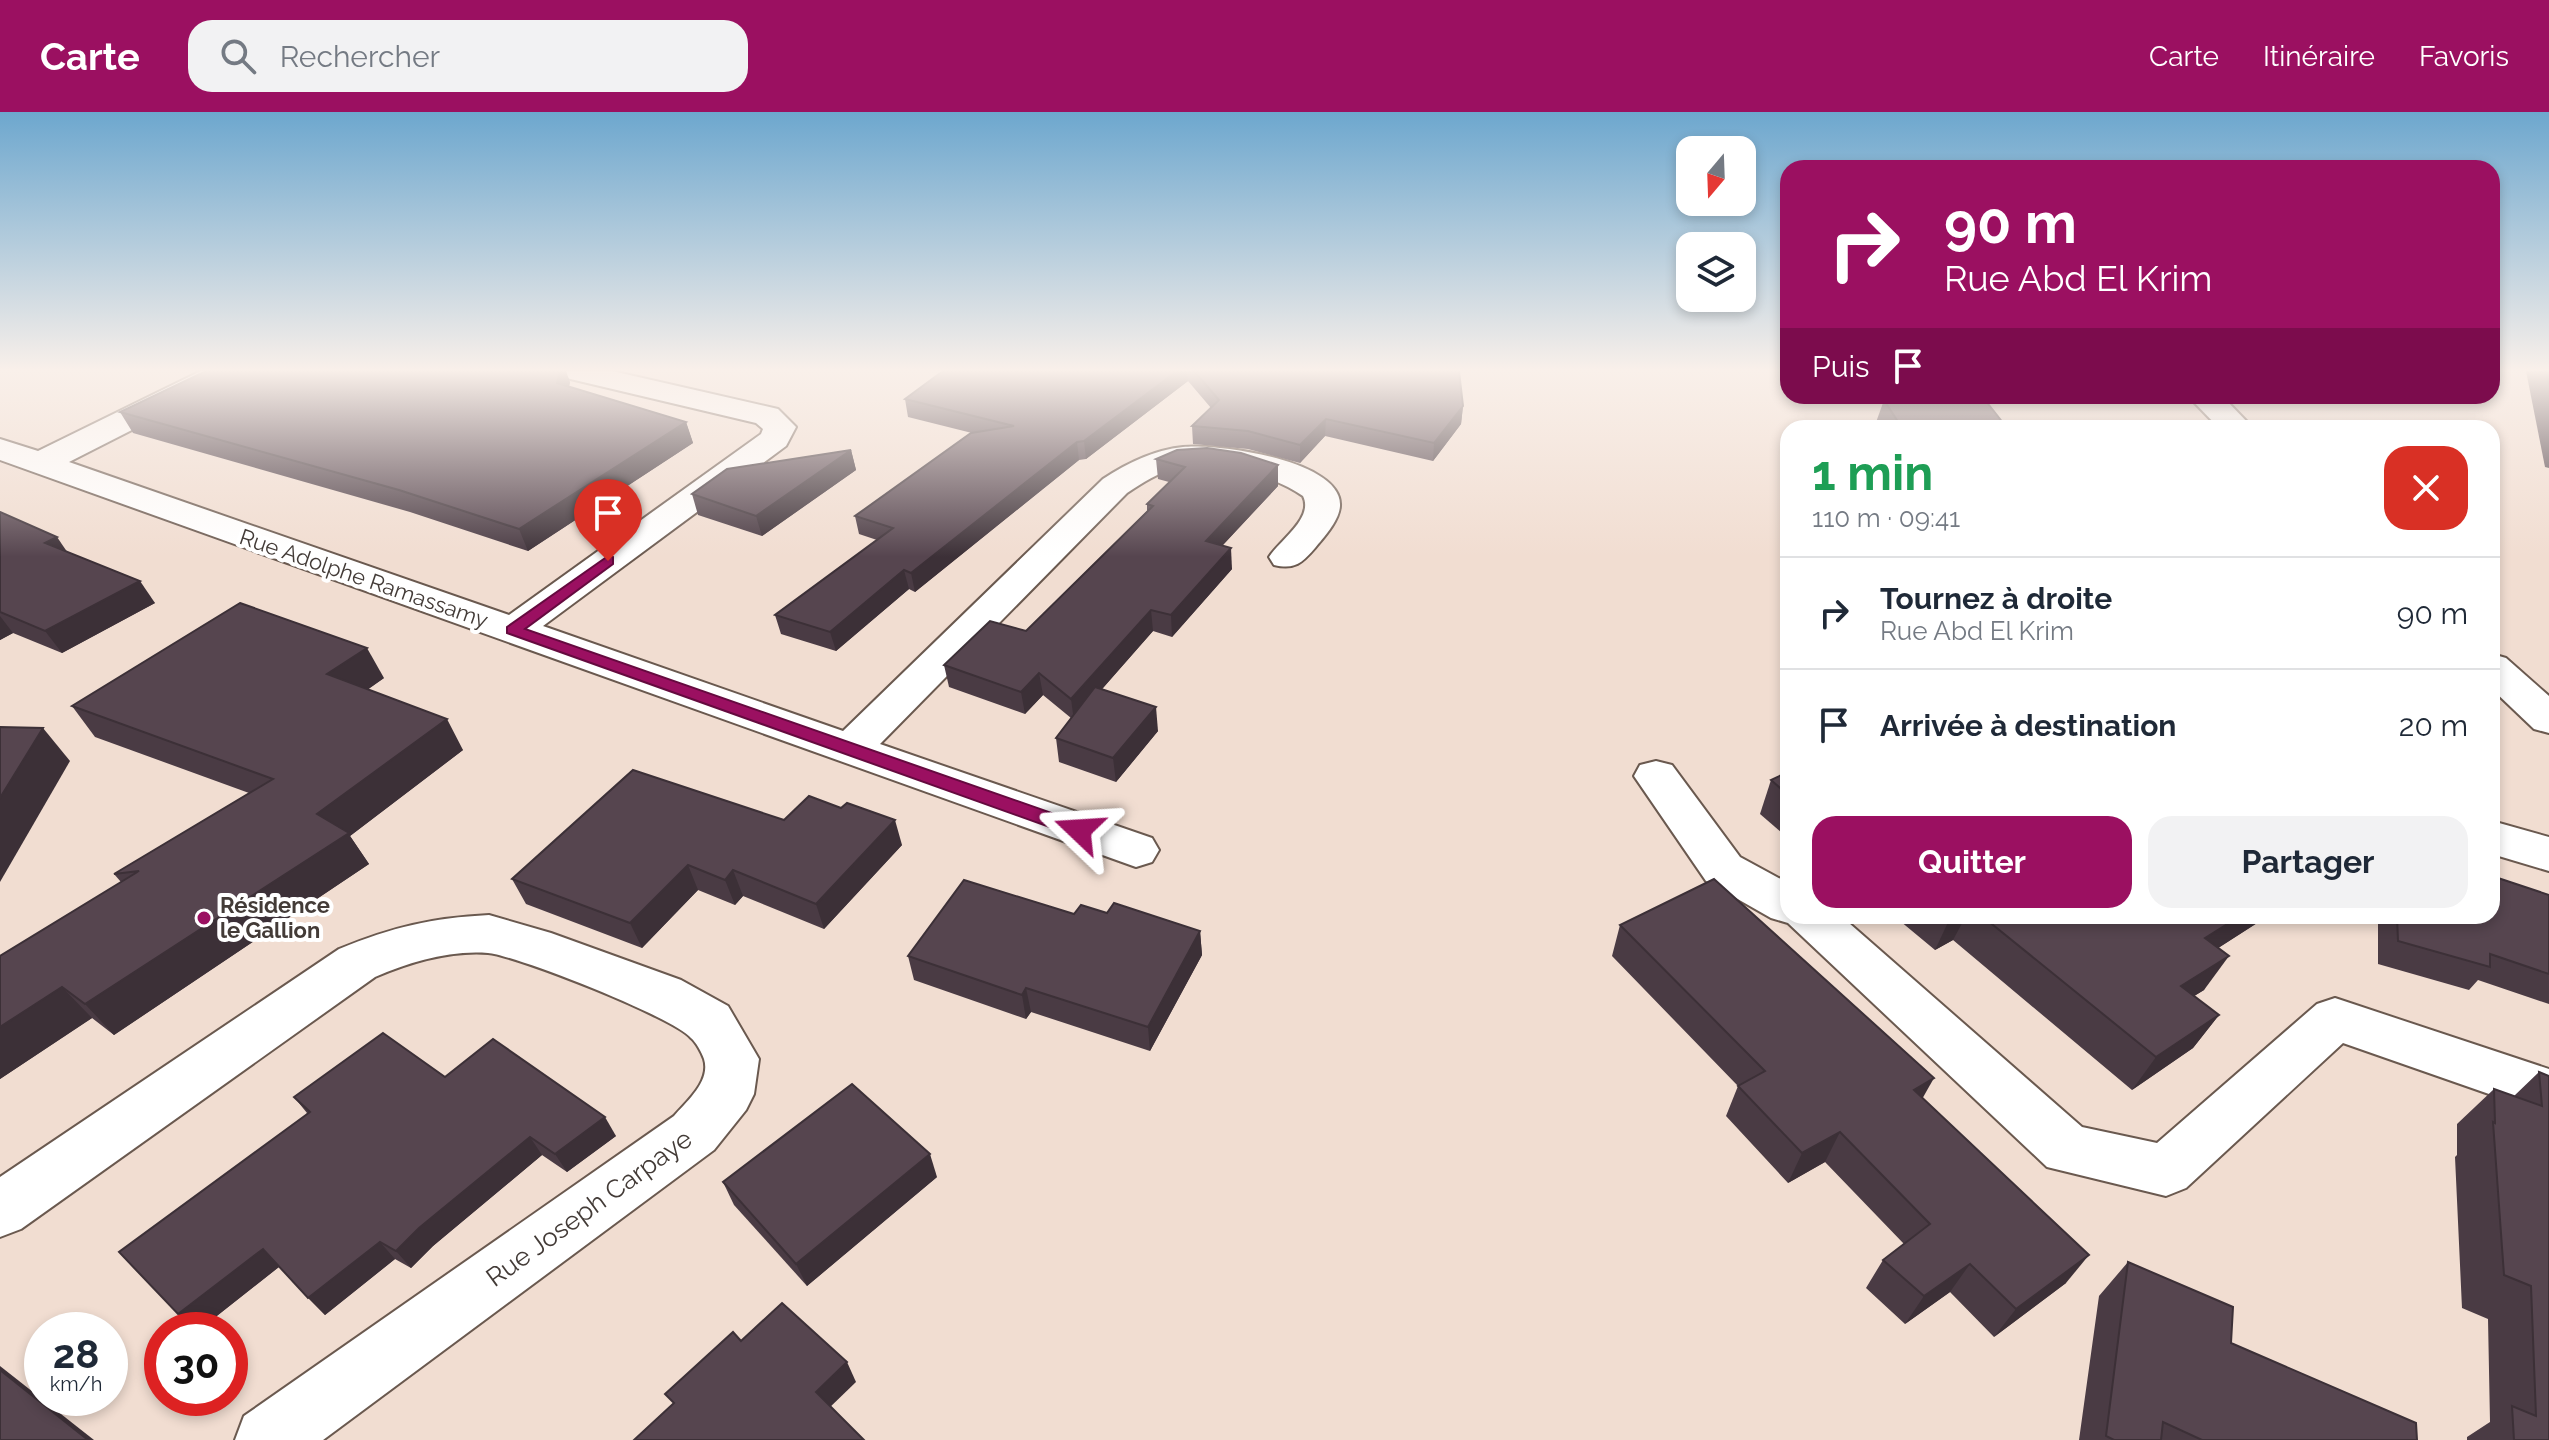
<!DOCTYPE html>
<html lang="fr">
<head>
<meta charset="utf-8">
<style>
	:root { --surface:#fff; --page:#f2f2f3; --text:#1f2937; --muted:#747a83; --line:#e0e1e3; --accent:#9b1061 }
	body { margin:0; font-family:Raleway,sans-serif; background:var(--page); color:var(--text); height:100vh; display:flex; flex-direction:column; font-size:30px; white-space:nowrap }
	* { box-sizing:border-box; margin:0 }
	p { font-size:26px; color:var(--muted) }
	.icon { flex:none; width:44px; height:44px; fill:none; stroke:currentColor; stroke-width:2; stroke-linecap:round; stroke-linejoin:round }
	.map { position:relative; flex:1; overflow:hidden }
	.drawer { position:absolute; left:1780px; top:308px; width:720px; height:504px; display:flex; flex-direction:column; background:var(--surface); border-radius:24px; box-shadow:0 4px 12px #0003 }
	.drawer>* { flex:none }
	.hud { position:absolute; left:1780px; top:48px; width:720px; height:244px; border-radius:24px; box-shadow:0 4px 12px #0003; background:#9b1061; color:#fff; overflow:hidden }
	.needle { width:52px; rotate:199deg }
	.tools { position:absolute; left:1676px; top:24px; display:grid; gap:16px }
	.tools a { display:grid; place-items:center; width:80px; height:80px; border-radius:16px; background:var(--surface); box-shadow:0 4px 12px #0003; font-size:40px }
	.speed { position:absolute; left:24px; top:1200px; display:flex; gap:16px; font-size:40px; font-weight:700; text-align:center }
	.speed>* { display:grid; place-content:center; width:104px; height:104px; border-radius:50%; background:var(--surface); box-shadow:0 4px 12px #0003; line-height:1 }
	.speed small { font-size:20px; font-weight:400 }
	.speed .limit { border:12px solid #d22; background:#fff; color:#111 }
	.pin { position:absolute; display:grid; place-items:center; width:68px; height:68px; color:#fff; margin:-82px -34px; border-radius:50% 50% 50% 0; rotate:-45deg; box-shadow:0 0 8px #0007 }
	.pin .icon { rotate:45deg }
	.me { position:absolute; width:88px; margin:-44px; rotate:290deg; stroke-linejoin:round; filter:drop-shadow(0 0 6px #0008) }
	.turn { display:flex; align-items:center; gap:28px; height:168px; padding:0 32px; font-size:36px }
	.turn .icon { width:104px; height:104px; stroke-width:2.5 }
	.turn b { display:block; font-size:56px; line-height:68px }
	.then { display:flex; align-items:center; height:76px; padding:0 32px; background:#0003; gap:16px; font-size:30px }
	.round { display:grid; place-items:center; flex:none; width:84px; height:84px; border-radius:24px; background:var(--page) }
	.head { display:flex; align-items:center; justify-content:space-between; height:136px; padding:0 32px }
	h1 { font-size:48px; font-weight:700; line-height:60px; color:#1e9e55 }
	.action { display:flex; gap:16px; margin-top:auto; padding:16px 32px }
	.action a { flex:1; height:92px; border-radius:24px; background:var(--accent); color:#fff; font-size:32px; font-weight:700; line-height:92px; text-align:center }
	.action a+a { background:var(--page); color:var(--text) }
	ul { padding:0; list-style:none }
	li { display:flex; align-items:center; gap:24px; height:112px; padding:0 32px; border-top:2px solid var(--line) }
	li div { flex:1 }
	li b { display:block; font-size:30px }
	li em { font-style:normal }
	header { display:flex; align-items:center; gap:48px; box-sizing:border-box; height:112px; padding:0 40px; background:var(--accent); color:#fff }
	header strong { font-size:38px }
	nav { display:flex; gap:44px; margin-inline-start:auto; font-size:28px }
	.search { width:560px; height:72px; background:var(--page); display:flex; align-items:center; gap:20px; box-sizing:border-box; padding:0 28px; border-radius:24px; color:var(--muted); font-size:30px }
	.map>svg:first-child { display:block }
</style>
</head>
<body>
<header>
<strong>Carte</strong>
<div class="search"><svg class="icon" aria-label="search" viewBox="0 0 24 24"><circle cx="10" cy="10" r="6"/><path d="M15 15l6 6"/></svg>Rechercher</div>
<nav><a>Carte</a><a>Itinéraire</a><a>Favoris</a></nav>
</header>
<div class="map">
<svg width="2549" height="1328" viewBox="0 0 2549 1328">
	<rect width="100%" height="100%" fill="#f1ddd1"/>
	<g fill="none" stroke-linecap="round" stroke-linejoin="round">
		<defs>
			<g id="minor">
				<path d="M 201,259 L 240,259 L 236,265 L 69,350 L 509,503 L 761,322 L 763,317 L 756,311 L 562,265 L 558,259 L 612,259 L 778,297 L 796,315 L 786,334 L 543,514 L 843,619 L 1103,367 C 1127,351 1154,338 1183,335 C 1215,331 1343,348 1340,394 C 1339,409 1324,425 1315,436 C 1302,451 1295,458 1274,453 L 1269,445 C 1280,428 1314,406 1303,384 C 1273,363 1213,347 1177,356 C 1159,360 1142,371 1127,381 L 880,632 L 1152,726 L 1159,738 L 1152,750 L 1136,755 L 0,348 L 0,327 L 38,339 Z"/>
				<path d="M 2188,284 L 2222,284 L 2253,316 L 2219,316 Z"/>
				<path d="M 2492,542 L 2506,546 L 2549,584 L 2549,621 L 2534,617 L 2492,577 Z"/>
				<path d="M 1656,649 L 1672,653 L 1740,745 L 1788,771 L 1788,804 L 1841,804 L 2082,1015 L 2157,1031 L 2317,892 L 2335,886 L 2549,957 L 2549,1003 L 2343,931 L 2186,1076 L 2166,1084 L 2047,1055 L 1788,811 L 1771,806 L 1706,769 L 1634,664 L 1640,653 Z"/>
				<path d="M 2492,709 L 2549,725 L 2549,759 L 2492,742 Z"/>
				<path d="M 489,803 L 551,821 L 681,868 L 728,894 L 759,947 L 754,982 L 746,998 L 714,1038 L 323,1328 L 235,1328 L 244,1304 L 674,1004 C 687,989 711,969 704,947 C 702,941 696,930 691,926 C 675,906 515,843 488,841 C 449,838 410,850 375,865 L 21,1117 L 0,1125 L 0,1065 L 339,837 C 393,815 431,806 489,803 Z"/>
			</g>
		</defs>
		<use href="#minor" stroke="#6a594f" stroke-width="4"/>
		<use href="#minor" fill="#fff" fill-rule="evenodd"/>
	</g>
	<g fill="#4a3b44">
		<path d="M 943,259 L 1459,259 L 1463,294 L 1461,312 L 1433,349 L 1325,324 L 1300,351 L 1248,337 L 1193,332 L 1192,314 L 1211,296 L 1188,269 L 1086,347 L 1079,348 L 915,480 L 909,477 L 836,539 L 781,522 L 775,503 L 877,428 L 859,422 L 855,404 L 972,321 L 908,305 L 905,287 Z"/>
		<path d="M 2526,259 L 2549,259 L 2549,356 L 2545,355 Z"/>
		<path d="M 570,270 L 569,275 L 686,310 L 693,331 L 528,439 L 410,400 L 133,321 L 120,300 Z"/>
		<path d="M 1884,288 L 2007,316 L 1874,316 Z"/>
		<path d="M 851,338 L 856,358 L 762,424 L 698,403 L 692,382 Z"/>
		<path d="M 1156,347 L 1278,374 L 1222,434 L 1232,457 L 1172,525 L 1153,519 L 1102,577 L 1158,619 L 1116,670 L 1059,650 L 1056,626 L 1071,606 L 1043,583 L 1025,602 L 949,575 L 944,553 L 1026,519 L 1147,399 L 1147,392 L 1169,370 L 1158,367 Z"/>
		<path d="M 0,400 L 68,440 L 155,491 L 62,541 L 13,521 L 0,528 Z"/>
		<path d="M 1788,509 L 1788,535 L 1781,530 Z"/>
		<path d="M 384,566 L 368,577 L 463,638 L 350,724 L 369,752 L 114,923 L 92,906 L 0,967 L 0,844 L 121,770 L 114,762 L 249,681 L 95,625 L 72,594 Z"/>
		<path d="M 1788,660 L 1788,726 L 1760,702 L 1771,668 Z"/>
		<path d="M 784,708 L 902,733 L 824,817 L 743,784 L 735,793 L 698,778 L 642,836 L 526,792 L 512,767 Z"/>
		<path d="M 2549,783 L 2549,892 L 2478,868 L 2469,878 L 2378,852 L 2378,812 L 2355,804 L 2492,804 Z"/>
		<path d="M 1107,801 L 1200,819 L 1202,843 L 1150,939 L 1031,900 L 1026,907 L 914,868 L 908,844 L 1074,802 Z"/>
		<path d="M 1894,804 L 2268,804 L 2218,836 L 2204,878 L 2194,884 L 2219,903 L 2193,936 L 2132,978 L 1953,828 L 1935,838 Z"/>
		<path d="M 1620,813 L 1923,986 L 2066,1171 L 1994,1225 L 1950,1180 L 1905,1212 L 1866,1176 L 1883,1148 L 1904,1132 L 1825,1050 L 1788,1071 L 1726,1004 L 1738,974 L 1612,844 Z"/>
		<path d="M 2539,960 L 2549,964 L 2549,1328 L 2467,1328 L 2467,1325 L 2490,1310 L 2488,1207 L 2462,1196 L 2455,1045 L 2457,1043 L 2457,1012 L 2494,977 L 2514,984 Z"/>
		<path d="M 445,965 L 616,1024 L 567,1060 L 542,1043 L 433,1134 L 411,1156 L 395,1147 L 325,1203 L 279,1155 L 199,1218 L 197,1218 L 178,1202 L 307,1001 L 294,985 Z"/>
		<path d="M 937,1065 L 807,1174 L 734,1093 L 723,1070 Z"/>
		<path d="M 2128,1150 L 2231,1231 L 2417,1328 L 2079,1328 L 2099,1184 Z"/>
	</g>
	<g fill="#3c3037">
		<path d="M 560,259 L 566,259 L 570,270 L 564,292 L 557,271 Z"/>
		<path d="M 1177,259 L 1187,259 L 1188,269 L 1086,347 L 1084,329 Z"/>
		<path d="M 1463,294 L 1461,312 L 1433,349 L 1434,331 Z"/>
		<path d="M 1326,307 L 1325,324 L 1300,351 L 1300,333 Z"/>
		<path d="M 686,310 L 693,331 L 528,439 L 519,417 Z"/>
		<path d="M 1077,330 L 1079,348 L 915,480 L 911,461 Z"/>
		<path d="M 851,338 L 856,358 L 762,424 L 756,404 Z"/>
		<path d="M 1278,353 L 1278,374 L 1207,450 L 1206,429 Z"/>
		<path d="M 57,425 L 72,447 L 45,431 Z"/>
		<path d="M 1231,436 L 1232,457 L 1172,525 L 1171,503 Z"/>
		<path d="M 904,458 L 909,477 L 836,539 L 830,520 Z"/>
		<path d="M 140,469 L 155,491 L 62,541 L 45,519 Z"/>
		<path d="M 1151,498 L 1153,519 L 1074,609 L 1071,587 Z"/>
		<path d="M 0,504 L 13,521 L 0,528 Z"/>
		<path d="M 367,536 L 384,566 L 346,593 L 327,562 Z"/>
		<path d="M 1039,561 L 1043,583 L 1025,602 L 1021,580 Z"/>
		<path d="M 1156,595 L 1158,619 L 1116,670 L 1113,646 Z"/>
		<path d="M 447,607 L 463,638 L 350,724 L 369,752 L 114,923 L 85,892 L 317,702 Z"/>
		<path d="M 43,616 L 70,649 L 0,770 L 0,686 Z"/>
		<path d="M 895,708 L 902,733 L 824,817 L 816,792 Z"/>
		<path d="M 688,753 L 698,778 L 642,836 L 630,811 Z"/>
		<path d="M 733,758 L 743,784 L 735,793 L 725,768 Z"/>
		<path d="M 1951,804 L 1966,804 L 1953,828 L 1935,838 Z"/>
		<path d="M 2240,804 L 2268,804 L 2181,860 L 2205,826 Z"/>
		<path d="M 1200,819 L 1202,843 L 1150,939 L 1148,915 Z"/>
		<path d="M 2229,844 L 2204,878 L 2157,907 L 2181,874 Z"/>
		<path d="M 62,875 L 92,906 L 0,967 L 0,915 Z"/>
		<path d="M 1026,876 L 1031,900 L 1026,907 L 1022,883 Z"/>
		<path d="M 2219,903 L 2193,936 L 2132,978 L 2156,945 Z"/>
		<path d="M 1934,966 L 1917,996 L 1914,978 Z"/>
		<path d="M 605,1005 L 616,1024 L 567,1060 L 555,1042 Z"/>
		<path d="M 1840,1020 L 1825,1050 L 1788,1071 L 1802,1041 Z"/>
		<path d="M 530,1025 L 542,1043 L 433,1134 L 411,1156 L 396,1139 L 419,1116 Z"/>
		<path d="M 930,1042 L 937,1065 L 807,1174 L 796,1152 Z"/>
		<path d="M 380,1130 L 395,1147 L 325,1203 L 308,1186 Z"/>
		<path d="M 263,1137 L 280,1154 L 199,1218 L 197,1218 L 178,1202 Z"/>
		<path d="M 2089,1143 L 2066,1171 L 1994,1225 L 2016,1197 Z"/>
		<path d="M 1970,1152 L 1950,1180 L 1905,1212 L 1924,1184 Z"/>
		<path d="M 847,1250 L 856,1270 L 826,1299 L 816,1280 Z"/>
		<path d="M 0,1254 L 94,1328 L 88,1328 L 0,1258 Z"/>
	</g>
	<g fill="#56454f" stroke="#3c3037" stroke-width="2">
		<path d="M 206,259 L 560,259 L 557,271 L 686,310 L 519,417 L 399,378 L 120,300 Z"/>
		<path d="M 943,259 L 1177,259 L 1084,329 L 1077,330 L 911,461 L 904,458 L 830,520 L 775,503 L 893,416 L 855,404 L 971,321 L 1014,314 L 905,287 Z"/>
		<path d="M 1194,259 L 1459,259 L 1463,294 L 1434,331 L 1326,307 L 1300,333 L 1248,319 L 1192,314 L 1219,288 Z"/>
		<path d="M 2546,259 L 2549,259 L 2549,273 Z"/>
		<path d="M 1884,288 L 1985,288 L 2007,316 L 1902,316 Z"/>
		<path d="M 1207,336 L 1241,341 L 1278,353 L 1206,429 L 1231,436 L 1171,503 L 1151,498 L 1071,587 L 1039,561 L 1021,580 L 944,553 L 990,509 L 1026,519 L 1153,394 L 1147,392 L 1185,355 L 1156,347 L 1177,338 Z"/>
		<path d="M 851,338 L 756,404 L 692,382 L 727,357 Z"/>
		<path d="M 0,400 L 57,425 L 45,431 L 140,469 L 45,519 L 0,500 Z"/>
		<path d="M 240,491 L 367,536 L 327,562 L 447,607 L 317,702 L 349,721 L 85,892 L 62,875 L 0,915 L 0,844 L 139,759 L 114,762 L 273,667 L 72,594 Z"/>
		<path d="M 1095,575 L 1156,595 L 1113,646 L 1056,626 Z"/>
		<path d="M 0,615 L 43,616 L 0,686 Z"/>
		<path d="M 633,658 L 784,708 L 809,684 L 841,696 L 847,691 L 895,708 L 816,792 L 733,758 L 725,768 L 688,753 L 630,811 L 512,767 Z"/>
		<path d="M 1788,660 L 1788,683 L 1771,668 Z"/>
		<path d="M 2492,764 L 2549,783 L 2549,862 L 2490,842 L 2490,855 L 2398,829 L 2397,804 L 2492,804 Z"/>
		<path d="M 1714,767 L 1934,966 L 1914,978 L 2089,1143 L 2016,1197 L 1970,1152 L 1924,1184 L 1883,1148 L 1930,1112 L 1840,1020 L 1802,1041 L 1738,974 L 1765,959 L 1620,813 Z"/>
		<path d="M 964,768 L 1074,802 L 1081,793 L 1107,801 L 1114,791 L 1200,819 L 1148,915 L 1026,876 L 1022,883 L 908,844 Z"/>
		<path d="M 1982,804 L 2240,804 L 2205,826 L 2229,844 L 2181,874 L 2219,903 L 2156,945 Z"/>
		<path d="M 383,921 L 445,965 L 493,927 L 605,1005 L 555,1042 L 530,1025 L 419,1116 L 396,1139 L 380,1130 L 308,1186 L 263,1137 L 178,1202 L 119,1140 L 310,1000 L 294,985 Z"/>
		<path d="M 2539,960 L 2549,964 L 2549,1328 L 2514,1328 L 2512,1294 L 2536,1304 L 2531,1174 L 2504,1163 L 2493,1010 L 2495,1011 L 2494,977 L 2542,994 Z"/>
		<path d="M 852,972 L 930,1042 L 796,1152 L 723,1070 Z"/>
		<path d="M 2128,1150 L 2233,1195 L 2231,1231 L 2416,1311 L 2417,1328 L 2202,1328 L 2163,1310 L 2161,1328 L 2114,1328 L 2106,1324 Z"/>
		<path d="M 782,1191 L 847,1250 L 816,1280 L 864,1328 L 634,1328 L 674,1291 L 665,1282 L 733,1220 L 741,1229 Z"/>
		<path d="M 0,1258 L 88,1328 L 0,1328 Z"/>
	</g>
	<linearGradient id="sky" x2="0" y2="1"><stop stop-color="#6da7ce"/><stop offset="0.58" stop-color="#f9f0ea"/><stop offset="1" stop-color="#f9f0ea" stop-opacity="0"/></linearGradient>
	<rect width="2549" height="445" fill="url(#sky)"/>
	<path fill="#9b1061" stroke="#650a3f" stroke-width="2" d="M 608,444 L 613,445 L 613,452 L 525,517 L 1086,713 L 1089,718 L 1079,725 L 1072,723 L 507,521 L 507,515 Z"/>
	<circle fill="#9b1061" stroke="#fff" stroke-width="3" cx="204" cy="806" r="8"/>
	<g text-anchor="middle" stroke-width="8" stroke-linejoin="round" paint-order="stroke">
		<g font-size="22" fill="#433b37" stroke="#fff">
			<text transform="translate(364 466) rotate(19)" y="8">Rue Adolphe Ramassamy</text>
		</g>
		<g font-size="22" font-weight="bold" fill="#433b37" stroke="#fff" text-anchor="start">
			<text x="220" y="801">Résidence<tspan x="220" dy="25">le Gallion</tspan></text>
		</g>
		<g font-size="26" fill="#433b37" stroke="#fff">
			<text transform="translate(589 1096) rotate(-36)" y="9">Rue Joseph Carpaye</text>
		</g>
	</g>
</svg>
<div class="tools">
<a><svg class="needle" viewBox="-14 -14 28 28"><path d="M0-13l5 13h-10z" fill="#e53935"/><path d="M0 13l5-13h-10z" fill="#747a83"/></svg></a>
<a><svg class="icon" aria-label="layers" viewBox="0 0 24 24"><path d="M12 4l9 5-9 5-9-5zM3 14l9 5 9-5"/></svg></a>
</div>
<div class="speed"><div>28<small>km/h</small></div><div class="limit">30</div></div>
<div class="pin" style="left:608px;top:449px;background:#d93025"><svg class="icon" aria-label="arrive" viewBox="0 0 24 24"><path d="M6 21V4h12l-3 4 3 4H6"/></svg></div>
<svg class="me" style="left:1079px;top:718px" viewBox="-20 -20 40 40"><path d="M0-17L14 15 0 8-14 15z" fill="#9b1061" stroke="#fff" stroke-width="4"/></svg>
<div class="hud">
<div class="turn"><svg class="icon" aria-label="right" viewBox="0 0 24 24"><path d="M7 20v-9h11M14 6l5 5-5 5"/></svg><div><b>90 m</b>Rue Abd El Krim</div></div>
<div class="then">Puis<svg class="icon" aria-label="arrive" viewBox="0 0 24 24"><path d="M6 21V4h12l-3 4 3 4H6"/></svg></div>
</div>
<section class="drawer">
<div class="head"><div><h1>1 min</h1><p>110 m · 09:41</p></div><a class="round" style="background:#d93025;color:#fff"><svg class="icon" aria-label="close" viewBox="0 0 24 24"><path d="M6 6l12 12M18 6L6 18"/></svg></a></div>
<ul>
<li><svg class="icon" aria-label="right" viewBox="0 0 24 24"><path d="M7 20v-9h11M14 6l5 5-5 5"/></svg><div><b>Tournez à droite</b><p>Rue Abd El Krim</p></div><em>90 m</em></li>
<li><svg class="icon" aria-label="arrive" viewBox="0 0 24 24"><path d="M6 21V4h12l-3 4 3 4H6"/></svg><div><b>Arrivée à destination</b></div><em>20 m</em></li>
</ul>
<div class="action"><a>Quitter</a><a>Partager</a></div>
</section>
</div>
</body>
</html>
